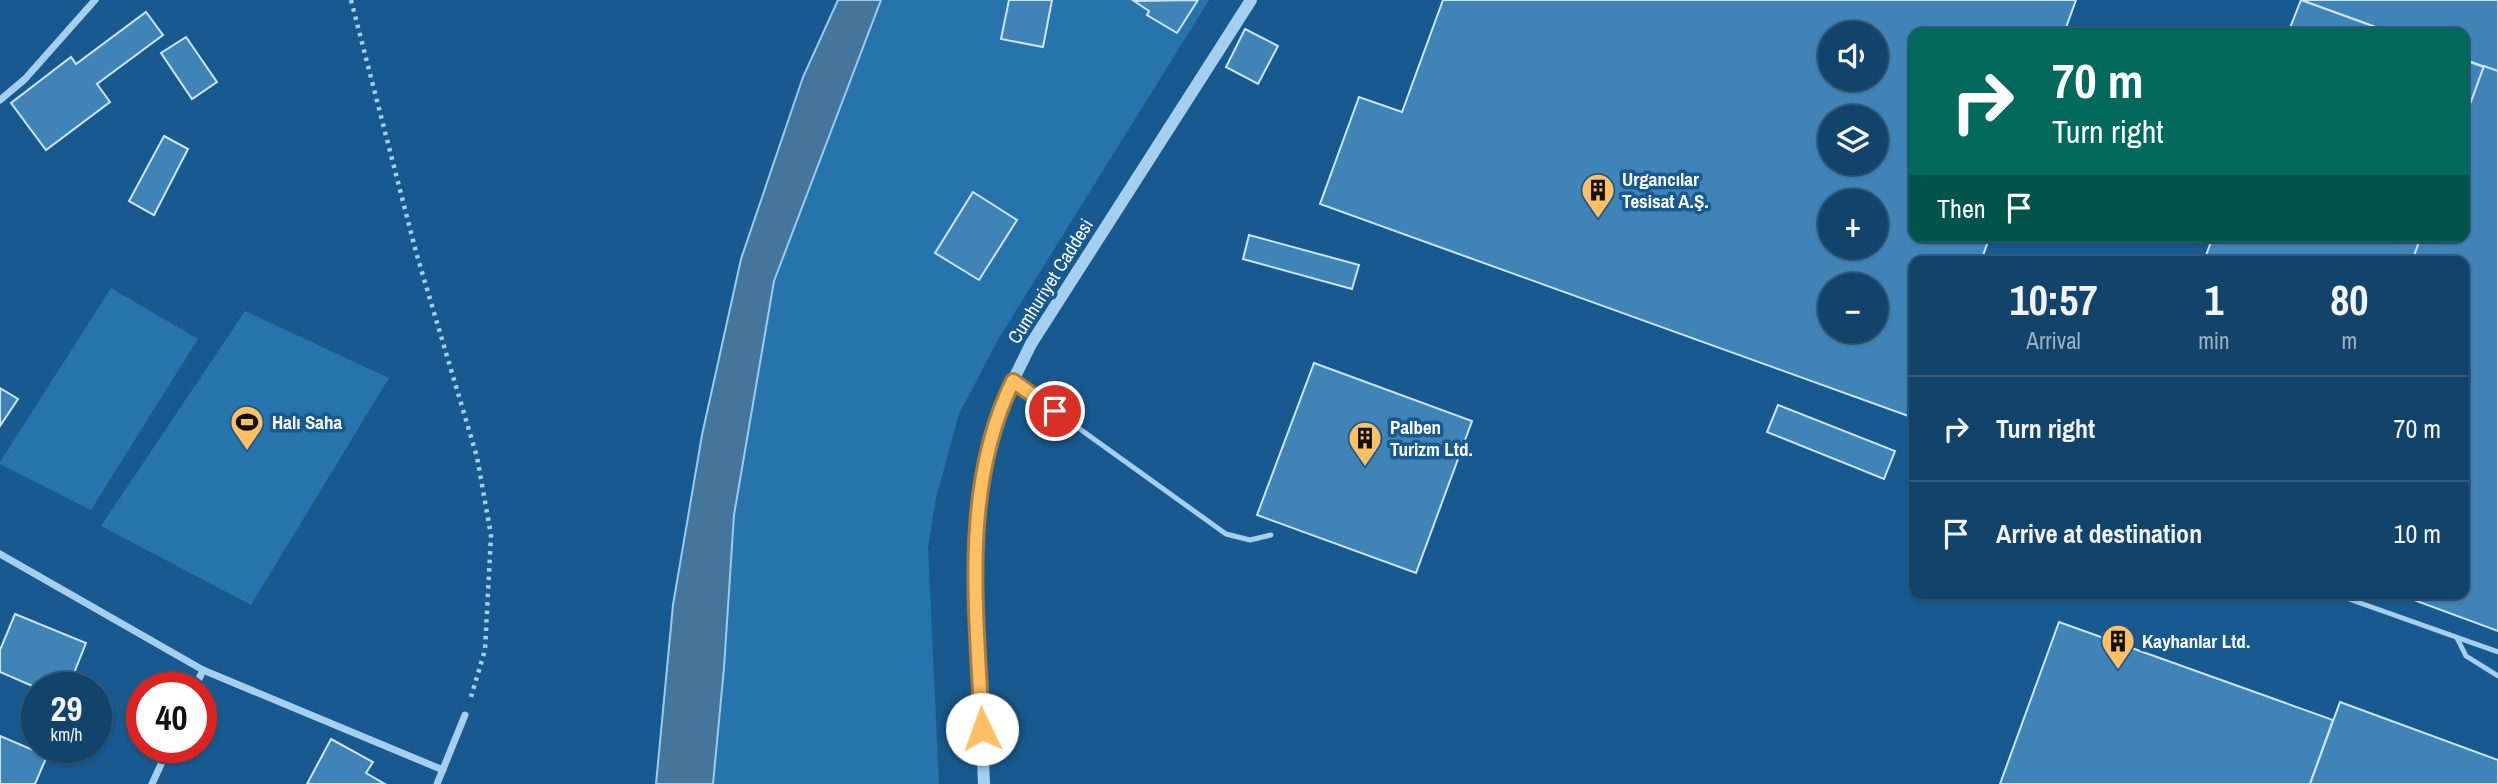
<!DOCTYPE html>
<html lang="en">
<head>
<meta charset="utf-8">
<style>
	:root { --surface:#12446b; --page:#1b4b71; --text:#f1f3f6; --muted:#9cb0c1; --line:#315c7e }
	body { margin:0; font-family:"Archivo Narrow",sans-serif; background:var(--page); color:var(--text); height:100vh; display:flex; flex-direction:column; font-size:26px; white-space:nowrap }
	* { box-sizing:border-box; margin:0 }
	p { font-size:23px; color:var(--muted) }
	.icon { flex:none; width:38px; height:38px; fill:none; stroke:currentColor; stroke-width:2; stroke-linecap:round; stroke-linejoin:round }
	.map { position:relative; flex:1; overflow:hidden }
	.panel { position:absolute; left:1909px; top:256px; width:560px; height:343px; display:flex; flex-direction:column; background:var(--surface); border-radius:14px; box-shadow:0 2px 5px #0004,0 0 0 2px var(--line) }
	.panel>* { flex:none }
	.hud { position:absolute; left:1909px; top:28px; width:560px; height:214px; border-radius:14px; box-shadow:0 2px 5px #0004,0 0 0 2px var(--line); background:#00695c; color:#fff; overflow:hidden }
	.tools { position:absolute; left:1818px; top:21px; display:grid; gap:14px }
	.tools a { display:grid; place-items:center; width:70px; height:70px; border-radius:50%; background:var(--surface); box-shadow:0 2px 5px #0004,0 0 0 2px var(--line); font-size:35px }
	.speed { position:absolute; left:21px; top:672px; display:flex; gap:14px; font-size:35px; font-weight:700; text-align:center }
	.speed>* { display:grid; place-content:center; width:91px; height:91px; border-radius:50%; background:var(--surface); box-shadow:0 2px 5px #0004,0 0 0 2px var(--line); line-height:1 }
	.speed small { font-size:18px; font-weight:400 }
	.speed .limit { border:10px solid #d22; background:#fff; color:#111 }
	.pin { position:absolute; display:grid; place-items:center; width:60px; height:60px; color:#fff; margin:-30px; border:4px solid #fff; border-radius:50%; box-shadow:0 2px 7px #0007 }
	.me { position:absolute; width:77px; margin:-38px; rotate:357deg; stroke-linejoin:round; filter:drop-shadow(0 0 5px #0008) }
	.turn { display:flex; align-items:center; gap:24px; height:147px; padding:0 28px; font-size:32px }
	.turn .icon { width:91px; height:91px; stroke-width:2.5 }
	.turn b { display:block; font-size:49px; line-height:60px }
	.then { display:flex; align-items:center; height:66px; padding:0 28px; background:#0003; gap:14px; font-size:26px }
	.eta { display:flex; justify-content:space-evenly; align-items:center; height:119px; text-align:center }
	.eta b { font-size:42px; font-weight:800; line-height:49px }
	ul { padding:0; list-style:none }
	li { display:flex; align-items:center; gap:21px; height:105px; padding:0 28px; border-top:2px solid var(--line) }
	li div { flex:1 }
	li b { display:block; font-size:26px }
	li em { font-style:normal }
	.map>svg:first-child { display:block }
</style>
</head>
<body>
<div class="map">
<svg width="2498" height="784" viewBox="0 0 2498 784">
	<rect width="100%" height="100%" fill="#185a8f"/>
	<g fill="#2773ab">
		<path d="M 881,0 L 1209,0 L 999,338 L 959,414 L 936,498 L 928,547 L 939,784 L 713,784 L 724,668 L 734,515 L 774,281 Z"/>
		<path d="M 111,288 L 198,339 L 91,510 L 0,464 L 0,462 Z"/>
		<path d="M 245,311 L 389,378 L 251,605 L 101,526 Z"/>
	</g>
	<path fill="#46759b" stroke="#97ccf1" stroke-width="2" d="M 838,0 L 881,0 L 774,281 L 734,515 L 724,668 L 713,784 L 656,784 L 673,605 L 702,435 L 741,259 L 803,77 Z"/>
	<g fill="#4084b7" stroke="#cbe6fb" stroke-width="2" fill-rule="evenodd">
		<path d="M 1009,0 L 1052,0 L 1043,47 L 1001,39 Z"/>
		<path d="M 1198,0 L 1177,33 L 1147,15 L 1149,11 L 1134,1 Z"/>
		<path d="M 1443,0 L 2076,0 L 2064,33 L 1914,33 L 1914,236 L 1990,236 L 1981,261 L 1914,261 L 1914,418 L 1320,204 L 1359,97 L 1402,112 ZM 1830,33 L 1876,33 L 1876,79 L 1830,79 ZM 1830,117 L 1876,117 L 1876,163 L 1830,163 ZM 1830,201 L 1876,201 L 1876,247 L 1830,247 ZM 1830,285 L 1876,285 L 1876,331 L 1830,331 Z"/>
		<path d="M 2301,0 L 2498,0 L 2498,72 L 2464,59 L 2464,33 L 2392,33 Z"/>
		<path d="M 2301,0 L 2392,33 L 2288,33 Z"/>
		<path d="M 146,12 L 163,35 L 97,84 L 110,102 L 46,150 L 11,103 L 71,57 L 76,64 Z"/>
		<path d="M 1245,29 L 1278,46 L 1258,84 L 1226,67 Z"/>
		<path d="M 186,37 L 217,82 L 192,99 L 161,53 Z"/>
		<path d="M 2464,60 L 2484,67 L 2464,121 Z"/>
		<path d="M 2484,66 L 2498,71 L 2498,631 L 2395,593 L 2464,593 L 2464,261 L 2412,261 L 2421,236 L 2464,236 L 2464,121 Z"/>
		<path d="M 164,136 L 188,149 L 154,215 L 129,201 Z"/>
		<path d="M 973,192 L 1017,220 L 979,280 L 935,253 Z"/>
		<path d="M 1249,235 L 1359,265 L 1352,289 L 1243,259 Z"/>
		<path d="M 2213,236 L 2421,236 L 2412,261 L 2204,261 Z"/>
		<path d="M 1314,363 L 1472,421 L 1416,573 L 1257,515 Z"/>
		<path d="M 0,388 L 18,399 L 0,426 Z"/>
		<path d="M 1778,405 L 1895,451 L 1884,479 L 1767,432 Z"/>
		<path d="M 15,614 L 86,643 L 68,688 L 37,688 L 0,672 L 0,650 Z"/>
		<path d="M 2059,622 L 2333,720 L 2310,784 L 2000,784 Z"/>
		<path d="M 2340,702 L 2498,760 L 2498,784 L 2310,784 Z"/>
		<path d="M 0,736 L 47,756 L 35,784 L 0,784 Z"/>
		<path d="M 331,739 L 373,762 L 366,773 L 385,784 L 307,784 Z"/>
	</g>
	<g fill="none" stroke-linecap="round" stroke-linejoin="round">
		<path stroke="#a4cfef" stroke-width="4.5" stroke-dasharray="3.5 5" stroke-linecap="butt" d="M 351,0 L 416,252 L 477,457 L 491,535 L 485,650 L 471,697"/>
		<g stroke="#a4cfef" stroke-width="5">
			<path d="M 1013,381 L 1226,534 L 1250,540 L 1271,535"/>
			<path d="M 2332,593 L 2498,652"/>
			<path d="M 2457,638 L 2466,656 L 2498,676"/>
		</g>
		<g stroke="#a4cfef" stroke-width="7">
			<path d="M 0,100 L 25,79 L 95,0"/>
			<path d="M 0,554 L 203,670 L 443,770"/>
			<path d="M 195,688 L 203,670"/>
			<path d="M 152,784 L 169,747"/>
			<path d="M 437,784 L 465,715"/>
		</g>
		<path stroke="#a4cfef" stroke-width="12" d="M 984,784 L 976,596 L 977,516 L 986,458 L 998,411 L 1031,344 L 1251,0"/>
	</g>
	<g fill="none" stroke-linecap="round" stroke-linejoin="round">
		<defs>
			<path id="route" d="M 982,729 C 977,613 960,488 1013,381 L 1055,411"/>
		</defs>
		<use href="#route" stroke="#a67c40" stroke-width="18"/>
		<use href="#route" stroke="#ffbf62" stroke-width="12"/>
	</g>
	<defs>
		<symbol id="building-pin" viewBox="-11 -11 22 30"><path d="M0 17L-7.5 6A9.5 9.5 0 1 1 7.5 6Z" fill="#ffbf62" stroke="#185a8f"/><path d="M-4-6H4V6H1V3H-1V6H-4ZM-2.5-4.3h1.7v1.8h-1.7ZM.8-4.3h1.7v1.8H.8ZM-2.5-1h1.7V.8h-1.7ZM.8-1h1.7V.8H.8Z" fill="#111"/></symbol>
		<symbol id="stadium-pin" viewBox="-11 -11 22 30"><path d="M0 17L-7.5 6A9.5 9.5 0 1 1 7.5 6Z" fill="#ffbf62" stroke="#185a8f"/><path d="M0-5a6.5 5 0 1 0 0 10a6.5 5 0 1 0 0-10ZM-3.5-1.8h7v3.6h-7Z" fill="#111"/></symbol>
	</defs>
	<g fill-rule="evenodd">
		<use href="#building-pin" x="1579" y="171" width="38" height="52"/>
		<use href="#stadium-pin" x="228" y="403" width="38" height="52"/>
		<use href="#building-pin" x="1346" y="419" width="38" height="52"/>
		<use href="#building-pin" x="2099" y="622" width="38" height="52"/>
	</g>
	<g text-anchor="middle" stroke-width="7" stroke-linejoin="round" paint-order="stroke">
		<g font-size="19" font-weight="bold" fill="#fff" stroke="#185a8f" text-anchor="start">
			<text x="1622" y="186">Urgancılar<tspan x="1622" dy="22">Tesisat A.Ş.</tspan></text>
			<text x="272" y="429">Halı Saha</text>
			<text x="1390" y="434">Palben<tspan x="1390" dy="22">Turizm Ltd.</tspan></text>
			<text x="2142" y="648">Kayhanlar Ltd.</text>
		</g>
		<g font-size="19" fill="#fff" stroke="#185a8f">
			<text transform="translate(1050 281) rotate(-58)" y="7">Cumhuriyet Caddesi</text>
		</g>
	</g>
</svg>
<div class="tools">
<a><svg class="icon" aria-label="sound" viewBox="0 0 24 24"><path d="M4 9h4l5-4v14l-5-4H4zM17 9q2 3 0 6"/></svg></a>
<a><svg class="icon" aria-label="layers" viewBox="0 0 24 24"><path d="M12 4l9 5-9 5-9-5zM3 14l9 5 9-5"/></svg></a>
<a>+</a>
<a>−</a>
</div>
<div class="speed"><div>29<small>km/h</small></div><div class="limit">40</div></div>
<div class="pin" style="left:1055px;top:411px;background:#d93025"><svg class="icon" aria-label="arrive" viewBox="0 0 24 24"><path d="M6 21V4h12l-3 4 3 4H6"/></svg></div>
<svg class="me" style="left:982px;top:729px" viewBox="-20 -20 40 40"><circle r="19" fill="#fff"/><path d="M0-13L10 11 0 6-10 11z" fill="#ffbf62"/></svg>
<div class="hud">
<div class="turn"><svg class="icon" aria-label="right" viewBox="0 0 24 24"><path d="M7 20v-9h11M14 6l5 5-5 5"/></svg><div><b>70 m</b>Turn right</div></div>
<div class="then">Then<svg class="icon" aria-label="arrive" viewBox="0 0 24 24"><path d="M6 21V4h12l-3 4 3 4H6"/></svg></div>
</div>
<section class="panel">
<div class="eta">
<div><b>10:57</b><p>Arrival</p></div>
<div><b>1</b><p>min</p></div>
<div><b>80</b><p>m</p></div>
</div>
<ul>
<li><svg class="icon" aria-label="right" viewBox="0 0 24 24"><path d="M7 20v-9h11M14 6l5 5-5 5"/></svg><div><b>Turn right</b></div><em>70 m</em></li>
<li><svg class="icon" aria-label="arrive" viewBox="0 0 24 24"><path d="M6 21V4h12l-3 4 3 4H6"/></svg><div><b>Arrive at destination</b></div><em>10 m</em></li>
</ul>
</section>
</div>
</body>
</html>
